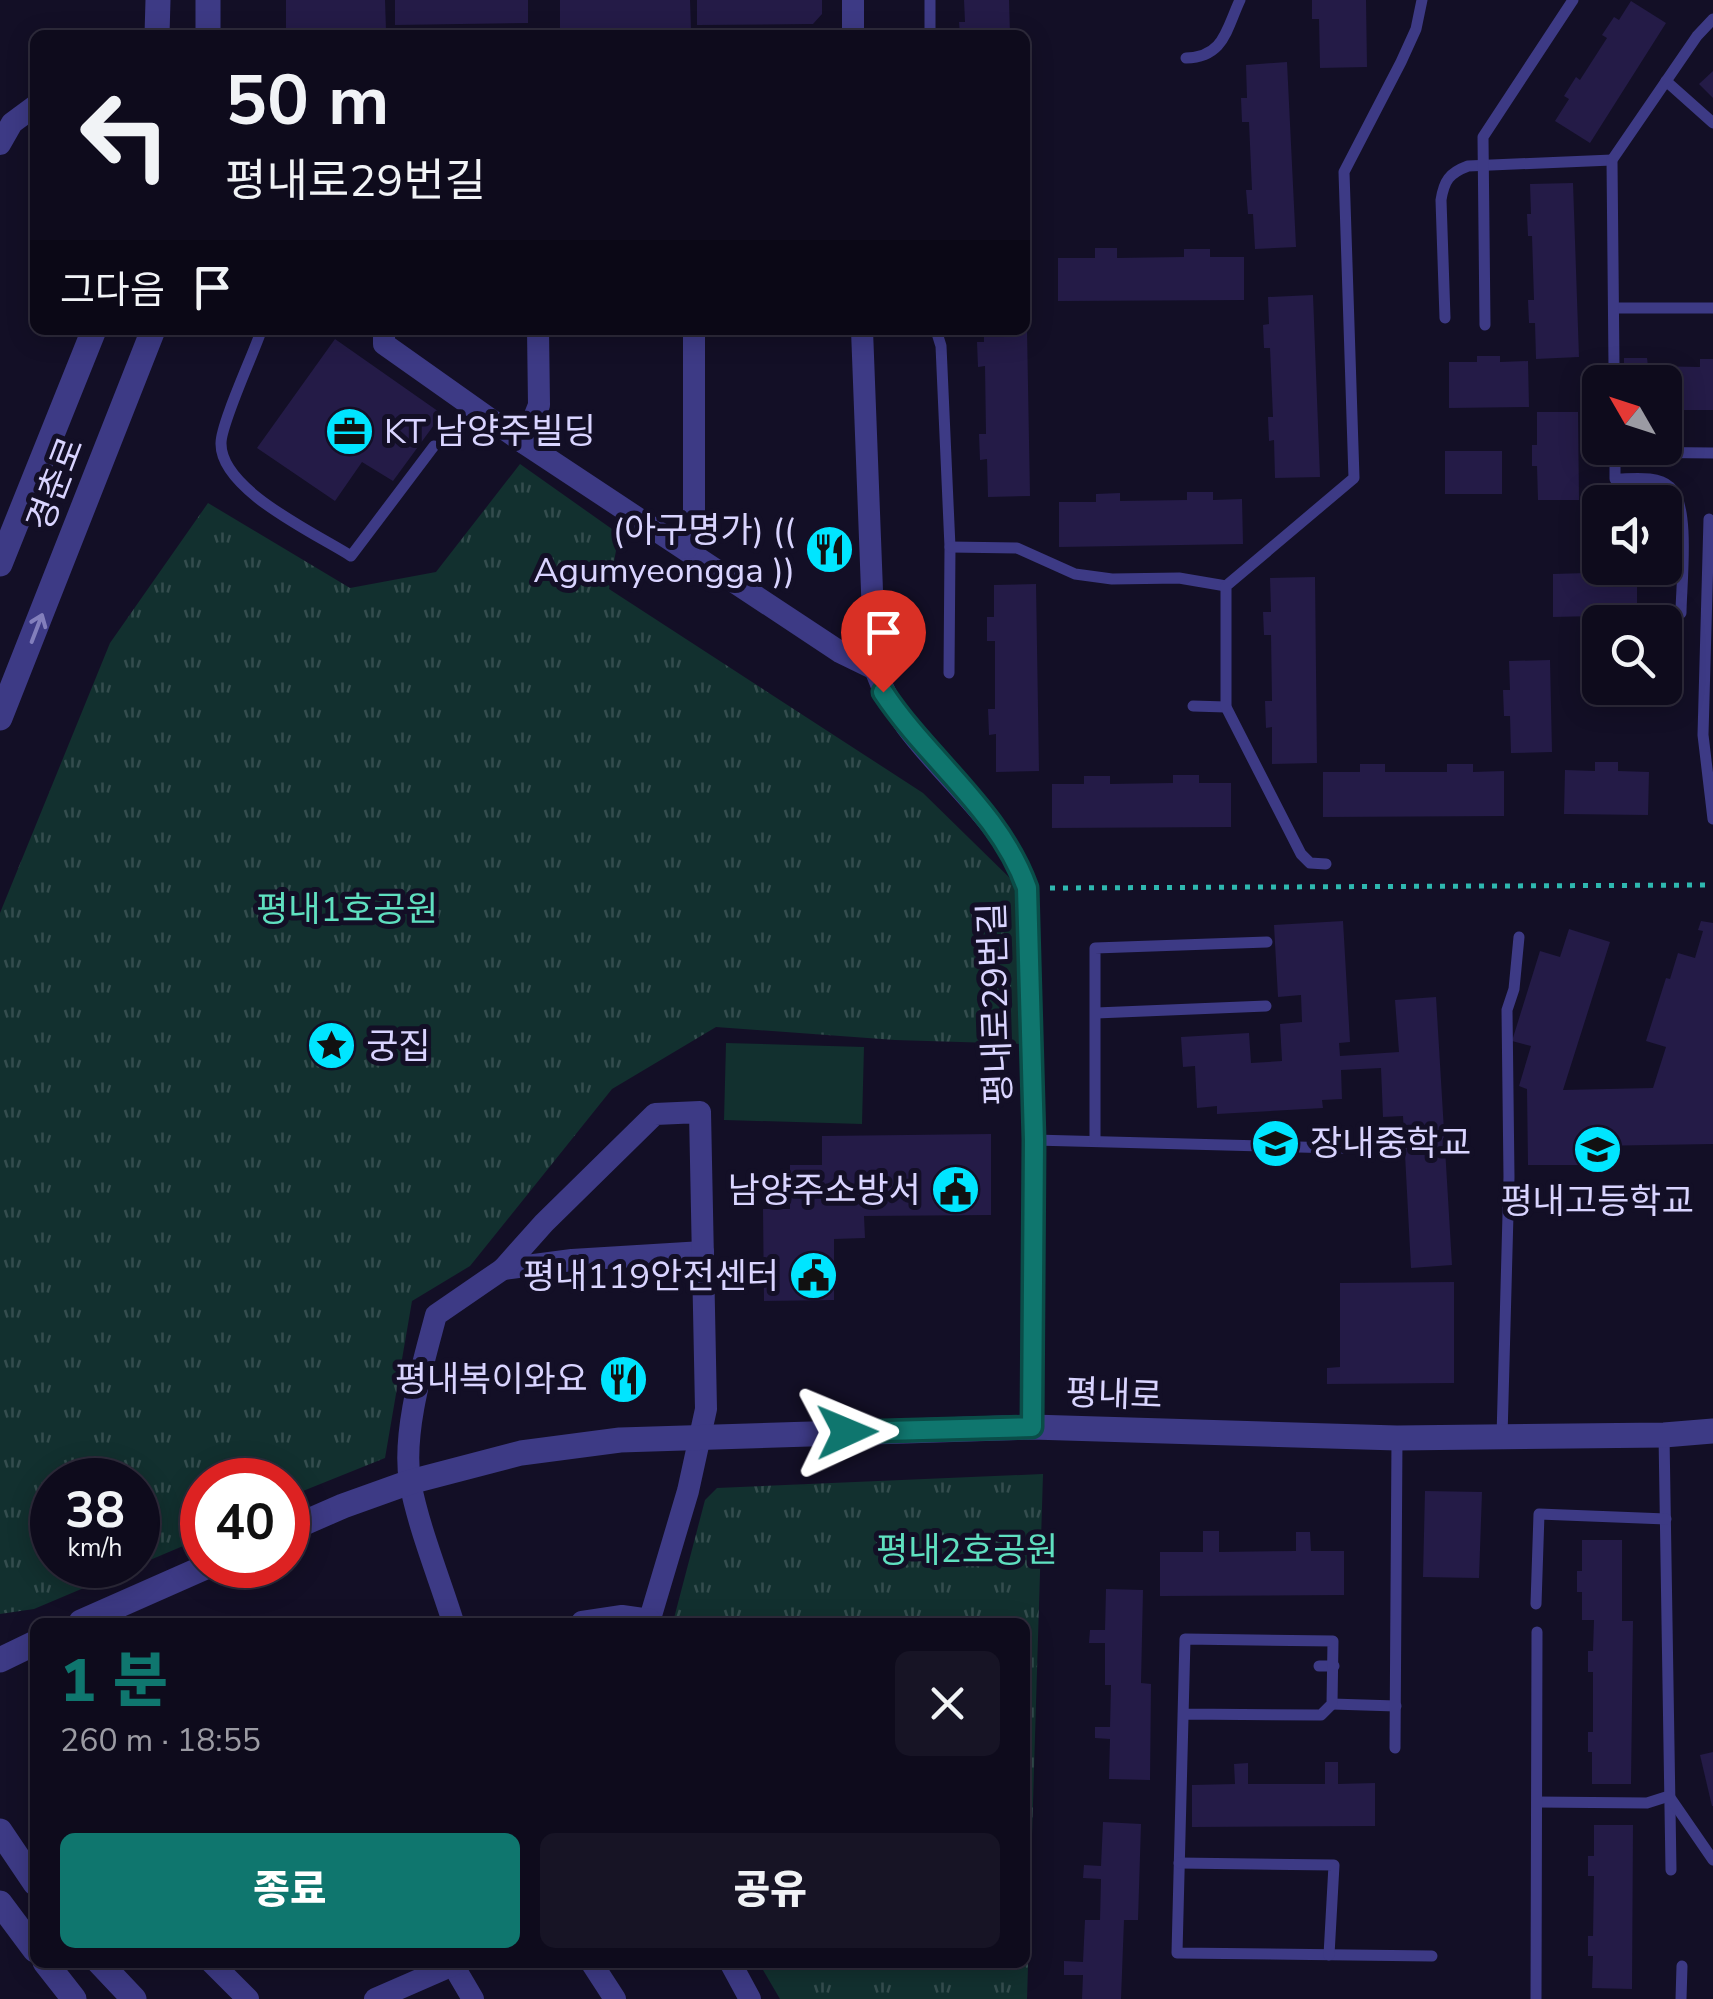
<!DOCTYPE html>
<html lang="ko">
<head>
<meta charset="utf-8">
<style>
	:root { --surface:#0e0b1c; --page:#171425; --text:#f1f3f6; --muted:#9b9ba3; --line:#2e2b3b; --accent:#0f766e }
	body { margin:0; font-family:"Nunito Sans","Noto Sans KR",sans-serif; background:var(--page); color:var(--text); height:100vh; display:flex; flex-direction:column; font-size:38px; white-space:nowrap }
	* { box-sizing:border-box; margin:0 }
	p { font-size:32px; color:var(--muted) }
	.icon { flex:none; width:55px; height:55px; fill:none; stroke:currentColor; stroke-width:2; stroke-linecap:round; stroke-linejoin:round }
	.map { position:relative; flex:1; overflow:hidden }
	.details { position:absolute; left:30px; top:1618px; width:1000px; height:350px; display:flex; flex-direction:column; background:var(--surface); border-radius:15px; box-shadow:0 5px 25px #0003,0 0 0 2px var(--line) }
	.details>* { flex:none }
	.hud { position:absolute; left:30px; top:30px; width:1000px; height:305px; border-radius:15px; box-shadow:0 5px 25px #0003,0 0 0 2px var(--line); background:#0e0b1c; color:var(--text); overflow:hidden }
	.needle { width:65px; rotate:309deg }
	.fabs { position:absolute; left:1582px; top:365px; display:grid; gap:20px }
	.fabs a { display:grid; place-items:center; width:100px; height:100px; border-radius:15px; background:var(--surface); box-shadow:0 5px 25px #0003,0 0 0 2px var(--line); font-size:50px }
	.speed { position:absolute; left:30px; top:1458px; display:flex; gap:20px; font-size:50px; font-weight:700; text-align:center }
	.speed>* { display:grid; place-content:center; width:130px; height:130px; border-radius:50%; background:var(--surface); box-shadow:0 5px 25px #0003,0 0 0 2px var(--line); line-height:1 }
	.speed small { font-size:25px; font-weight:400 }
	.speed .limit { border:15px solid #d22; background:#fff; color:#111 }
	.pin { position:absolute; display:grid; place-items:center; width:85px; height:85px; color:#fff; margin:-102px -42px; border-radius:50% 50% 50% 0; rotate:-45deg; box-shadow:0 0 10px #0007 }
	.pin .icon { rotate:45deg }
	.me { position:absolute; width:110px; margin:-55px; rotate:89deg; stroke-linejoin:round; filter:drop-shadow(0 0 8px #0008) }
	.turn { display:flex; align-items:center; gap:35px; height:210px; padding:0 30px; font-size:45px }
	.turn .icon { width:130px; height:130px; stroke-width:2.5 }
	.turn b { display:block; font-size:70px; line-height:85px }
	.then { display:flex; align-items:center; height:95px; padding:0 30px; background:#0003; gap:20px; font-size:38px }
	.round { display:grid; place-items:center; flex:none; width:105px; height:105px; border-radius:15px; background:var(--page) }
	.summary { display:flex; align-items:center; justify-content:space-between; height:170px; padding:0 30px }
	h1 { font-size:60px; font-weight:800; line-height:75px; color:var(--accent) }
	.primary-button { display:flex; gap:20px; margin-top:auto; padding:20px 30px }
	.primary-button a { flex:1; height:115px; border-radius:15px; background:var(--accent); color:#fff; font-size:40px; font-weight:800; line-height:115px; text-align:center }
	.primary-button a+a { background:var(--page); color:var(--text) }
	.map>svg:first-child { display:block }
</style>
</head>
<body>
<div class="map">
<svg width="1713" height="1999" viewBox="0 0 1713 1999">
	<defs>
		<pattern id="park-tufts" width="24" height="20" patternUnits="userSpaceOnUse" patternTransform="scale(2.5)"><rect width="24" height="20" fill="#12302f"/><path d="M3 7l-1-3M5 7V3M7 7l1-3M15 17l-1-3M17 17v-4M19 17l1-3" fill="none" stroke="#344d4e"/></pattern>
	</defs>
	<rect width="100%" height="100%" fill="#130f26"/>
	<path fill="#12302f" d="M 726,1043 L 864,1047 L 862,1124 L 724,1120 Z"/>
	<g fill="url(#park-tufts)" fill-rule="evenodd">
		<path d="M 520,464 L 619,534 L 609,589 L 923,793 L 1019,887 L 1026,1044 L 895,1040 L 716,1027 L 612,1089 L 470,1266 L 412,1301 L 385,1458 L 288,1497 L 288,1480 L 202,1480 L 202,1538 L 34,1609 L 0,1614 L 0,913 L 110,643 L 208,503 L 350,588 L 436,572 ZM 52,1480 L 138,1480 L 138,1565 L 52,1565 Z"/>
		<path d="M 1043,1474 L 1027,1999 L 780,1999 L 759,1963 L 1025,1962 L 1025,1622 L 673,1622 L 705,1500 L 717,1488 Z"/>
	</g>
	<g fill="#241b47">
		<path d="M 286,0 L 385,0 L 386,30 L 286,31 Z"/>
		<path d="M 395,0 L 528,0 L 528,23 L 395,25 Z"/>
		<path d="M 560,0 L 690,0 L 691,29 L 560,29 Z"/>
		<path d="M 697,0 L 822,0 L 822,14 L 813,24 L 697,25 Z"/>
		<path d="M 964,0 L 1009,0 L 1010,35 L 960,35 L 959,22 L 965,22 Z"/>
		<path d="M 1312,0 L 1366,0 L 1367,67 L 1320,68 L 1319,19 L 1312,19 Z"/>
		<path d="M 1631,1 L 1666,23 L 1590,143 L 1555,121 L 1569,99 L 1564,96 L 1576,77 L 1580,80 L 1607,38 L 1602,35 L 1614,17 L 1619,20 Z"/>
		<path d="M 1287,62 L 1296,247 L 1255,249 L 1253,214 L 1248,214 L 1246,190 L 1252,190 L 1249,122 L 1242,122 L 1241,98 L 1247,98 L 1246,65 Z"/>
		<path d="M 1713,71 L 1713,98 L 1699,84 Z"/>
		<path d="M 1573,183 L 1579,357 L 1536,359 L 1535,323 L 1529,323 L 1528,300 L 1534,300 L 1532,236 L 1528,236 L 1527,214 L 1531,214 L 1530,184 Z"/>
		<path d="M 1095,248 L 1117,248 L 1117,258 L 1184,257 L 1184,249 L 1210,249 L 1210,257 L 1244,257 L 1244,300 L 1058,301 L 1058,258 L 1095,258 Z"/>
		<path d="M 1313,295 L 1320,477 L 1275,478 L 1274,440 L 1269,441 L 1268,417 L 1273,417 L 1270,348 L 1264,348 L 1263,325 L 1269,324 L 1268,297 Z"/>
		<path d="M 984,330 L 1027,330 L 1030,496 L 988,497 L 987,459 L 980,460 L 979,434 L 986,434 L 985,366 L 978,367 L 977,342 L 984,342 Z"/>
		<path d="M 335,339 L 442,414 L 393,481 L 362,462 L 335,501 L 257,448 Z"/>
		<path d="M 1477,356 L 1500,356 L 1500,362 L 1528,361 L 1529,407 L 1449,408 L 1449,362 L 1477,362 Z"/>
		<path d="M 1624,358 L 1647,358 L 1648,366 L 1700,367 L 1700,359 L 1713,359 L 1713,410 L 1665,410 L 1665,382 L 1600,382 L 1600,410 L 1592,410 L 1592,366 L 1624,366 Z"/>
		<path d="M 1537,412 L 1578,412 L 1579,500 L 1538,500 L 1537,466 L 1532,466 L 1532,445 L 1537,445 Z"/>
		<rect x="1445" y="451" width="57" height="43"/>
		<path d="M 1187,492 L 1213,492 L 1213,500 L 1242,499 L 1243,544 L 1059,547 L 1059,502 L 1096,502 L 1096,494 L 1120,493 L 1120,501 L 1187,500 Z"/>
		<path d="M 1587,564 L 1611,568 L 1611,573 L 1637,573 L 1637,615 L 1553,617 L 1553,574 L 1587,573 Z"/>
		<path d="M 1315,577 L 1317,763 L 1272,764 L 1272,727 L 1266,728 L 1265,701 L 1272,701 L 1271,635 L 1264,635 L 1263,612 L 1271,612 L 1270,578 Z"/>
		<path d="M 1036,584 L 1039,771 L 996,772 L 996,734 L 989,735 L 988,709 L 995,709 L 995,641 L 987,641 L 987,617 L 994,617 L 994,585 Z"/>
		<path d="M 1550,660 L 1552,752 L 1511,753 L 1510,716 L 1504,716 L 1503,690 L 1510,690 L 1509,661 Z"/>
		<path d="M 1595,762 L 1618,762 L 1618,771 L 1649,772 L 1648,815 L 1564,814 L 1565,770 L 1595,771 Z"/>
		<path d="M 1360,764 L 1385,764 L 1385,772 L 1447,772 L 1447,764 L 1473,764 L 1473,772 L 1504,771 L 1504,816 L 1323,817 L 1323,772 L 1360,772 Z"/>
		<path d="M 1173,775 L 1199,775 L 1199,783 L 1231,783 L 1231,827 L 1052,828 L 1052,784 L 1084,784 L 1084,776 L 1110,776 L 1110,784 L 1173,783 Z"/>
		<path d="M 1343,921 L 1350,1042 L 1339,1043 L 1340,1056 L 1399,1052 L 1395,1000 L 1436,997 L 1452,1265 L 1411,1268 L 1403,1116 L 1383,1117 L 1381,1068 L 1341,1070 L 1342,1099 L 1322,1100 L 1323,1108 L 1217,1114 L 1217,1106 L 1197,1108 L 1195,1066 L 1183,1067 L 1181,1037 L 1249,1033 L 1251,1063 L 1282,1061 L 1280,1024 L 1302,1022 L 1301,995 L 1278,997 L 1274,925 Z"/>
		<path d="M 1701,921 L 1713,923 L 1713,1144 L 1591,1146 L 1591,1165 L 1528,1165 L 1527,1089 L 1519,1086 L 1531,1046 L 1512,1041 L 1540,951 L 1560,957 L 1569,929 L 1610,942 L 1563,1090 L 1653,1088 L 1666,1047 L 1646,1041 L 1666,978 L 1670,979 L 1678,953 L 1695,958 L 1703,931 L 1698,930 Z"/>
		<path d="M 991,1134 L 991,1215 L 864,1216 L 865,1238 L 834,1239 L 834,1300 L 764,1301 L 763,1209 L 790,1209 L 790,1165 L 822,1165 L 822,1136 Z"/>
		<path d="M 1454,1282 L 1454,1383 L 1327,1384 L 1327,1368 L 1340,1367 L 1340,1283 Z"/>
		<path d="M 1425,1491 L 1482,1492 L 1479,1578 L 1423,1577 Z"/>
		<path d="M 1203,1531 L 1219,1531 L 1219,1552 L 1296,1551 L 1296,1532 L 1310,1532 L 1311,1551 L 1344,1551 L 1344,1595 L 1160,1596 L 1160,1552 L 1203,1552 Z"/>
		<path d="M 1582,1540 L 1622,1540 L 1622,1621 L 1633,1621 L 1631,1784 L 1592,1784 L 1592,1752 L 1588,1752 L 1588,1732 L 1593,1732 L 1593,1672 L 1588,1672 L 1588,1651 L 1593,1651 L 1594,1620 L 1582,1620 L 1582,1592 L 1577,1592 L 1577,1571 L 1582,1571 Z"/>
		<path d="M 1106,1589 L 1143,1590 L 1141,1683 L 1151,1684 L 1150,1780 L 1109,1779 L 1110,1739 L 1095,1738 L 1095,1727 L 1110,1727 L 1111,1685 L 1105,1685 L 1105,1643 L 1089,1643 L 1090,1630 L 1105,1630 Z"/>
		<path d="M 1713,1752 L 1713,1806 L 1712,1806 L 1700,1755 Z"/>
		<path d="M 1325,1762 L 1338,1762 L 1338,1784 L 1375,1783 L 1375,1826 L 1192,1827 L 1192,1785 L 1235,1784 L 1234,1764 L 1248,1763 L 1248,1784 L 1325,1784 Z"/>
		<path d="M 1103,1822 L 1141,1824 L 1138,1920 L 1124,1920 L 1121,1999 L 1082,1999 L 1083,1975 L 1064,1975 L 1064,1961 L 1083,1962 L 1085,1920 L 1100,1920 L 1101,1879 L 1083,1878 L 1084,1865 L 1101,1866 Z"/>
		<path d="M 1594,1825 L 1633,1825 L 1632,1989 L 1592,1988 L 1593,1956 L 1588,1956 L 1588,1936 L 1593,1936 L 1594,1876 L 1588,1876 L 1588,1856 L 1594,1856 Z"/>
	</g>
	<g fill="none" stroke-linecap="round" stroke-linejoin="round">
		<path stroke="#2fb8b0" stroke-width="5" stroke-dasharray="5 8" stroke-linecap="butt" d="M 1050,888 L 1713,885"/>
		<g stroke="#3d3a85" stroke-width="11">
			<path d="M 930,0 L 930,35"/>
			<path d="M 1186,58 C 1224,57 1226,30 1240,0"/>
			<path d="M 1666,81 L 1713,123"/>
			<path d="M 1614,308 L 1713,308"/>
			<path d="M 1445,318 L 1441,200 C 1444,181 1449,173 1468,166 L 1612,160"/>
			<path d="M 1485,325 L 1483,137 L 1573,0"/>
			<path d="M 254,330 L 260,334 C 252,357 221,424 221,443 C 220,490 315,533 351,556 L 434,446"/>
			<path d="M 936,330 L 941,346 L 950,547 L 949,673"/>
			<path d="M 1614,366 L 1612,160 L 1697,36 L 1713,19"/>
			<path d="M 1615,448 L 1615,479 C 1632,479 1657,475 1670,487 C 1691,504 1681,586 1681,613"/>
			<path d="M 1615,452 L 1713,453"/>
			<path d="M 1709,519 L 1703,735 L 1713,819"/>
			<path d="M 950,547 L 1017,548 L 1075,574 L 1112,579 L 1179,578 L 1226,586"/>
			<path d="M 1193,706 L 1226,707"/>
			<path d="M 1326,864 L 1310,863 L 1301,854 L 1226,707 L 1226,586 L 1354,478 L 1344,172 L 1401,62 L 1416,29 L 1422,0"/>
			<path d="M 1096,1013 L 1266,1006"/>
			<path d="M 1034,1140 L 1374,1149"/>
			<path d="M 1095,1140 L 1095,948 L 1267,942"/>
			<path d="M 1664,1435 L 1671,1870"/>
			<path d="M 1502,1437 L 1509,1177 L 1507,1010 L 1514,989 L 1519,937"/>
			<path d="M 1536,1604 L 1539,1514 L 1666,1519"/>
			<path d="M 1319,1666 L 1334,1666"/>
			<path d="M 1332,1704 L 1396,1706"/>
			<path d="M 1183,1714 L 1321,1715 L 1332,1704 L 1333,1641 L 1185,1639 L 1177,1953 L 1432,1956"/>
			<path d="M 1395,1748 L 1397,1438"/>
			<path d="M 1537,1802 L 1647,1803 L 1669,1796 L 1713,1860"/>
			<path d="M 1179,1863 L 1334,1865 L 1329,1955"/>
			<path d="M 1536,1999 L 1537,1632"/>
			<path d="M 1681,1999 L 1682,1966"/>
		</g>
		<g stroke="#3d3a85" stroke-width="22">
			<path d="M 853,35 L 853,0"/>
			<path d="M 0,144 L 12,123 L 35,106"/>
			<path d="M 384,330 L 384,344 L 524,443 L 840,652 L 875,669"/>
			<path d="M 862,330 L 875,669 C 905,755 997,802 1027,888 L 1034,1140 L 1032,1427"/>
			<path d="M 524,443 L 539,405 L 538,330"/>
			<path d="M 687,548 L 694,519 L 694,330"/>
			<path d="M 503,1269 L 572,1260 L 703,1252"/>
			<path d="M 453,1622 C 439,1577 419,1529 410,1482 C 402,1432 423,1364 436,1315 L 503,1269 L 544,1223 L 655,1114 L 700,1112 L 706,1409 L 688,1491 L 649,1622"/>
			<path d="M 582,1622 L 622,1616 L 650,1620"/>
			<path d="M 211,1962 L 248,1999"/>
			<path d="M 591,1962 L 615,1999"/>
			<path d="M 730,1962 L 750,1999"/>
			<path d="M 453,1965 L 473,1999"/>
			<path d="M 375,1999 L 460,1962"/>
		</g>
		<g stroke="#3d3a85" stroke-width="25">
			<path d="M 208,0 L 208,35"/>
			<path d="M 157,35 L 158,0"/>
			<path d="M 0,564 L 94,330"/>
			<path d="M 0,718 L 153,330"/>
			<path d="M 288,1530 L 343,1506 L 410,1482 L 521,1453 L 620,1440 L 1032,1427 L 1397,1438 L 1664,1435 L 1713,1431"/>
			<path d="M 81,1622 L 210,1565"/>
			<path d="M 0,1660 L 35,1643"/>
			<path d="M 0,1831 L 35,1883"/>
			<path d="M 0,1903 L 35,1950"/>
			<path d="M 45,1962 L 74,1999"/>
			<path d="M 99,1962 L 134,1999"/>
		</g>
	</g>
	<defs><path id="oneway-shaft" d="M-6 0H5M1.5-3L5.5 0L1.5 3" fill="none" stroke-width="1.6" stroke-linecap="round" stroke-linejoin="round" transform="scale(2.5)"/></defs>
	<use stroke="#837fbc" href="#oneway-shaft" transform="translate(37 628) rotate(-69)"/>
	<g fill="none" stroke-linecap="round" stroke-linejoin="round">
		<defs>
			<path id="route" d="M 847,1432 L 1032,1427 L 1034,1140 L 1027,888 C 1000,811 927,759 883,692"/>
		</defs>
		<use href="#route" stroke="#0a4d48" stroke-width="25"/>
		<use href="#route" stroke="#0f766e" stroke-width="18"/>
	</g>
	<defs>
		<symbol id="office-disc" viewBox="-11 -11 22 22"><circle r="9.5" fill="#00e5ff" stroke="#130f26"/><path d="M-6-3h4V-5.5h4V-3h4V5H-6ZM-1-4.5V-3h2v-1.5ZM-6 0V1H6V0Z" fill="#111"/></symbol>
		<symbol id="restaurant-disc" viewBox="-11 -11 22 22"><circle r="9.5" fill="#00e5ff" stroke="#130f26"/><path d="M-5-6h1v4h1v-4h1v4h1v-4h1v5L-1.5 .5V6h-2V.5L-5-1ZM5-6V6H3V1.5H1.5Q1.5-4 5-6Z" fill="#111"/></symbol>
		<symbol id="sight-disc" viewBox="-11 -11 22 22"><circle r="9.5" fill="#00e5ff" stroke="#130f26"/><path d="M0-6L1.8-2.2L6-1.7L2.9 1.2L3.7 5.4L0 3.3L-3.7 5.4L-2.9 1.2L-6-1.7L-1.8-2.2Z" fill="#111"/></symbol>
		<symbol id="school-disc" viewBox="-11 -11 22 22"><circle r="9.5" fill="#00e5ff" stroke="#130f26"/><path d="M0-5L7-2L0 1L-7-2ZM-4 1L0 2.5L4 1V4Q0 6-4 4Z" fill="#111"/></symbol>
		<symbol id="civic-disc" viewBox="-11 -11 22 22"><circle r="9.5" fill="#00e5ff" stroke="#130f26"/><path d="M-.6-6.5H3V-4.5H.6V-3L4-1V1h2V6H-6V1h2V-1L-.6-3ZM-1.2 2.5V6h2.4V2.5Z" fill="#111"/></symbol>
	</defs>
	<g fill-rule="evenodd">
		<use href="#office-disc" x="322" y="404" width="55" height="55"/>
		<use href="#restaurant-disc" x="802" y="522" width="55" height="55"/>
		<use href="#sight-disc" x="304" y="1018" width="55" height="55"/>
		<use href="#school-disc" x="1248" y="1116" width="55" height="55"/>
		<use href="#school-disc" x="1570" y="1122" width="55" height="55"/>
		<use href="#civic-disc" x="928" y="1162" width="55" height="55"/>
		<use href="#civic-disc" x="786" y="1248" width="55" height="55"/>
		<use href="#restaurant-disc" x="596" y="1352" width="55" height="55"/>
	</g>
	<g text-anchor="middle" stroke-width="10" stroke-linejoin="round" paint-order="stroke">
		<g font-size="35" fill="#d9d4ff" stroke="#130f26" text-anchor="end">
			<text x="384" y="443" text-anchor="start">KT 남양주빌딩</text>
			<text x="795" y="542">(아구명가) ((<tspan x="795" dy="40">Agumyeongga ))</tspan></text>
			<text x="366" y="1058" text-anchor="start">궁집</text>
			<text x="1310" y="1155" text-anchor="start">장내중학교</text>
			<text x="921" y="1202">남양주소방서</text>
			<text x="1597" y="1213" text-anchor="middle">평내고등학교</text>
			<text x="779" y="1288">평내119안전센터</text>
			<text x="588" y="1391">평내복이와요</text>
		</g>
		<g font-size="35" fill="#d9d4ff" stroke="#130f26">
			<text transform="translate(55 484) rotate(-69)" y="12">경춘로</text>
			<text transform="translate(995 1004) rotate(-92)" y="12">평내로29번길</text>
			<text transform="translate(1114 1394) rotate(2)" y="12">평내로</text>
		</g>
		<g font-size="35" fill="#5fe0c0" stroke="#130f26">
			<text x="347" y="921">평내1호공원</text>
			<text x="967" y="1562">평내2호공원</text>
		</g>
	</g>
</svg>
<div class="fabs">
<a><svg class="needle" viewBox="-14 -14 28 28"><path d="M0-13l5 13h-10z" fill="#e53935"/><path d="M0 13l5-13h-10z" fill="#9b9ba3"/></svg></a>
<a><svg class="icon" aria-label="sound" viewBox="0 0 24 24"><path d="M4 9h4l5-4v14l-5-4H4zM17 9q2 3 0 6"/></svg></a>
<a><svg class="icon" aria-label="search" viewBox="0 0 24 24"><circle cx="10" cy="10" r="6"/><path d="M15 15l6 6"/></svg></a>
</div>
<div class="speed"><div>38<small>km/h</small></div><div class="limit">40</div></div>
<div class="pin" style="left:883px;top:692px;background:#d93025"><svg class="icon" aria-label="arrive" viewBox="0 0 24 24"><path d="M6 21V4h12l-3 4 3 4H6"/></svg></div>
<svg class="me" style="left:847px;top:1432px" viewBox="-20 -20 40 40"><path d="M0-17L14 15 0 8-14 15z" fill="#0f766e" stroke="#fff" stroke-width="4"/></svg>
<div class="hud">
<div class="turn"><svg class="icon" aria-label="left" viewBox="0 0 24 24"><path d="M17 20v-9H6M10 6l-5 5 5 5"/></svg><div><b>50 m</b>평내로29번길</div></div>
<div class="then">그다음<svg class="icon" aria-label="arrive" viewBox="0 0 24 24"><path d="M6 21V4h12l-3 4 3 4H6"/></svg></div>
</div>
<section class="details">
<div class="summary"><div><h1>1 분</h1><p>260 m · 18:55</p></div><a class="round"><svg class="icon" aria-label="close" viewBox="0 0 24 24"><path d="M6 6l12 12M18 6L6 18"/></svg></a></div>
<div class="primary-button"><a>종료</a><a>공유</a></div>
</section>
</div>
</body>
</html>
